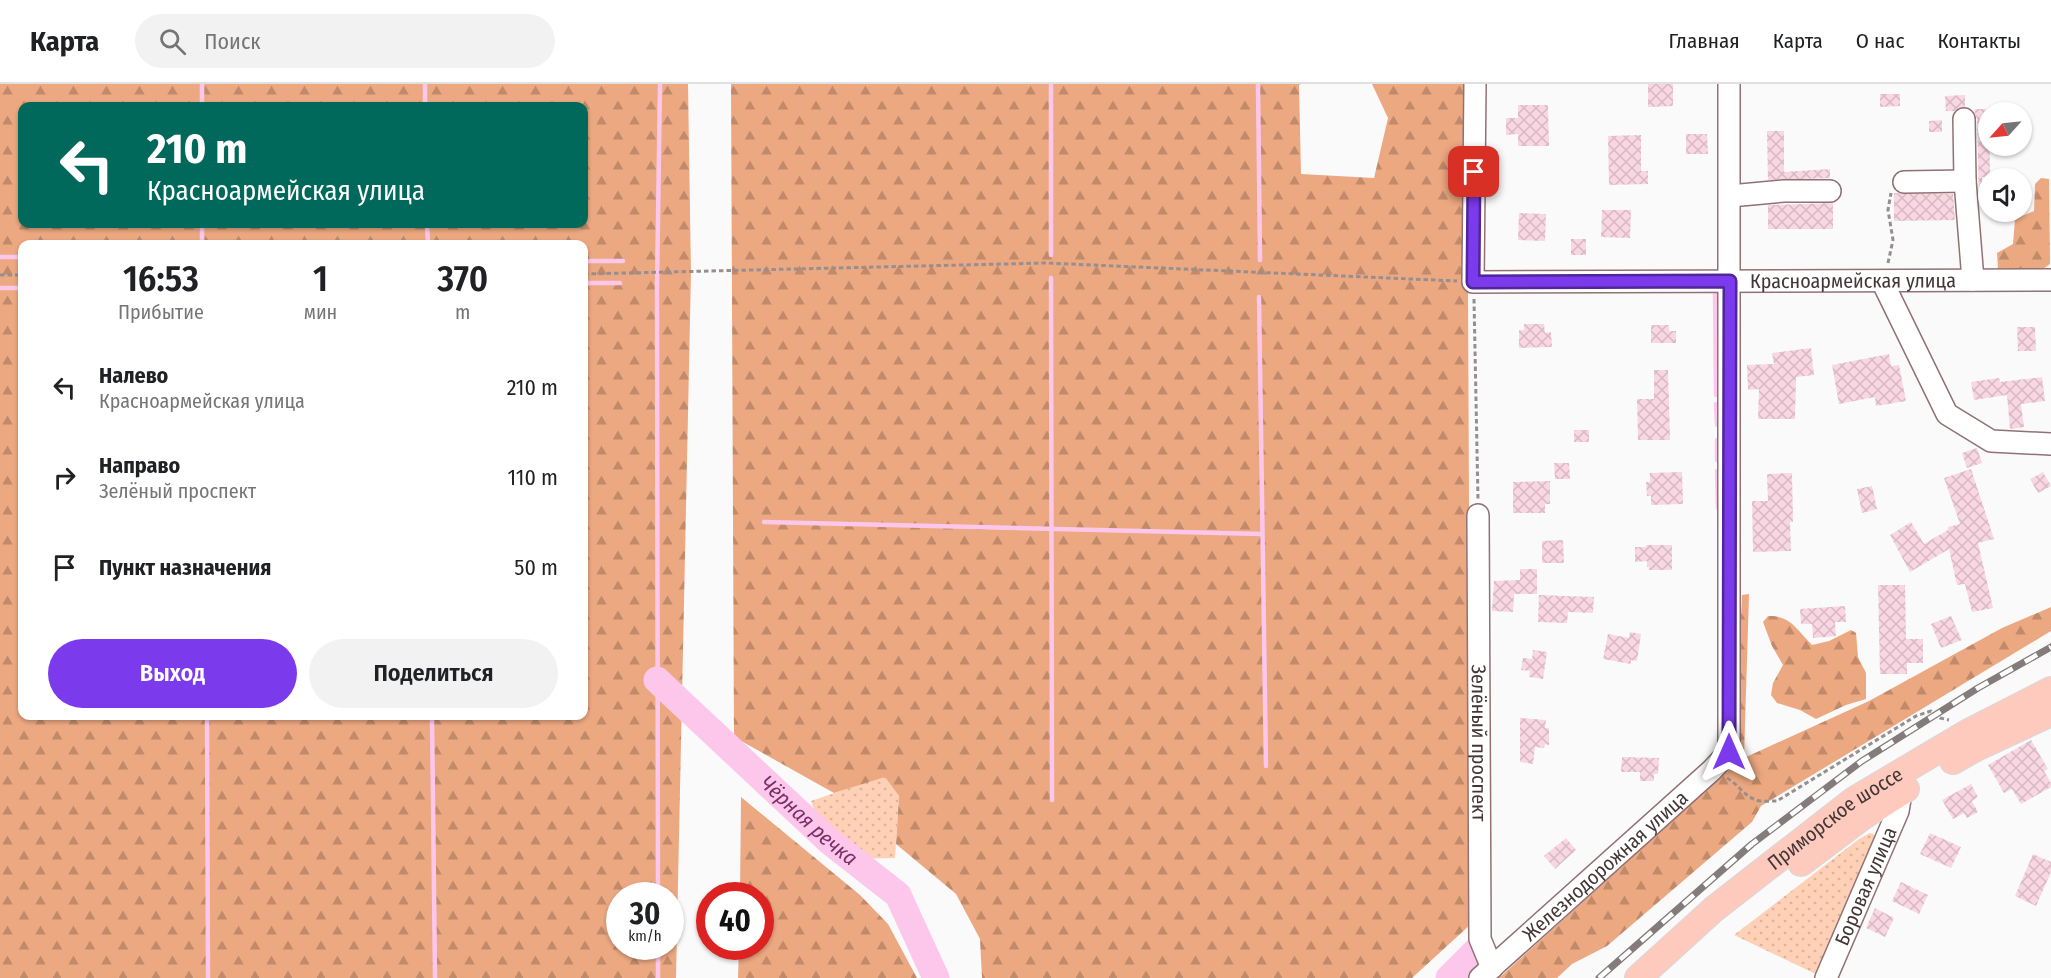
<!DOCTYPE html>
<html lang="ru">
<head>
<meta charset="utf-8">
<style>
	:root { --surface:#fff; --page:#f2f2f2; --text:#202124; --muted:#757577; --line:#e0e0e0; --accent:#7c3aed }
	body { margin:0; font-family:"Fira Sans Condensed",sans-serif; background:var(--page); color:var(--text); height:100vh; display:flex; flex-direction:column; font-size:22px; white-space:nowrap }
	* { box-sizing:border-box; margin:0 }
	p { font-size:20px; color:var(--muted) }
	.icon { flex:none; width:33px; height:33px; fill:none; stroke:currentColor; stroke-width:2; stroke-linecap:round; stroke-linejoin:round }
	.map { position:relative; flex:1; overflow:hidden }
	.drawer { position:absolute; left:18px; top:156px; width:570px; height:480px; display:flex; flex-direction:column; background:var(--surface); border-radius:12px; box-shadow:0 2px 4px #0004 }
	.drawer>* { flex:none }
	.top-card { position:absolute; left:18px; top:18px; width:570px; height:126px; border-radius:12px; box-shadow:0 2px 4px #0004; background:#00695c; color:#fff; overflow:hidden }
	.needle { width:39px; rotate:243deg }
	.buttons { position:absolute; left:1978px; top:18px; display:grid; gap:12px }
	.buttons a { display:grid; place-items:center; width:54px; height:54px; border-radius:50%; background:var(--surface); box-shadow:0 2px 4px #0004; font-size:30px }
	.speed { position:absolute; left:606px; top:798px; display:flex; gap:12px; font-size:30px; font-weight:700; text-align:center }
	.speed>* { display:grid; place-content:center; width:78px; height:78px; border-radius:50%; background:var(--surface); box-shadow:0 2px 4px #0004; line-height:1 }
	.speed small { font-size:15px; font-weight:400 }
	.speed .limit { border:9px solid #d22; background:#fff; color:#111 }
	.pin { position:absolute; display:grid; place-items:center; width:51px; height:51px; color:#fff; margin:-26px; border-radius:12px; box-shadow:0 3px 9px #0006 }
	.me { position:absolute; width:66px; margin:-33px; rotate:0deg; stroke-linejoin:round; filter:drop-shadow(0 0 4px #0008) }
	.turn { display:flex; align-items:center; gap:21px; height:126px; padding:0 30px; font-size:27px }
	.turn .icon { width:78px; height:78px; stroke-width:2.5 }
	.turn b { display:block; font-size:42px; line-height:51px }
	.eta { display:flex; justify-content:space-evenly; align-items:center; height:102px; text-align:center }
	.eta b { font-size:36px; font-weight:600; line-height:42px }
	.cta { display:flex; gap:12px; margin-top:auto; padding:12px 30px }
	.cta a { flex:1; height:69px; border-radius:36px; background:var(--accent); color:#fff; font-size:24px; font-weight:600; line-height:69px; text-align:center }
	.cta a+a { background:var(--page); color:var(--text) }
	ul { padding:0; list-style:none }
	li { display:flex; align-items:center; gap:18px; height:90px; padding:0 30px }
	li div { flex:1 }
	li b { display:block; font-size:22px }
	li em { font-style:normal }
	header { display:flex; align-items:center; gap:36px; box-sizing:border-box; height:84px; padding:0 30px; background:var(--surface); border-bottom:2px solid var(--line) }
	header strong { font-size:28px }
	nav { display:flex; gap:33px; margin-inline-start:auto; font-size:21px }
	.search { width:420px; height:54px; background:var(--page); display:flex; align-items:center; gap:15px; box-sizing:border-box; padding:0 21px; border-radius:33px; color:var(--muted); font-size:22px }
	.map>svg:first-child { display:block }
</style>
</head>
<body>
<header>
<strong>Карта</strong>
<div class="search"><svg class="icon" aria-label="search" viewBox="0 0 24 24"><circle cx="10" cy="10" r="6"/><path d="M15 15l6 6"/></svg>Поиск</div>
<nav><a>Главная</a><a>Карта</a><a>О нас</a><a>Контакты</a></nav>
</header>
<div class="map">
<svg width="2051" height="894" viewBox="0 0 2051 894">
	<defs>
		<pattern id="grass-dots" width="8" height="8" patternUnits="userSpaceOnUse" patternTransform="scale(1.5)"><rect width="8" height="8" fill="#fed0b6"/><path d="M2 2h.1M6 6h.1" fill="none" stroke="#dbb39d" stroke-width="1.8" stroke-linecap="round"/></pattern>
		<pattern id="forest-firs" width="22" height="20" patternUnits="userSpaceOnUse" patternTransform="scale(1.5)"><rect width="22" height="20" fill="#eca881"/><path d="M5 1l3.5 6h-7zM16 11l3.5 6h-7z" fill="#c18a6a"/></pattern>
		<pattern id="building-cross-hatch" width="8" height="8" patternUnits="userSpaceOnUse" patternTransform="scale(1.5)"><rect width="8" height="8" fill="#f8d7e2"/><path d="M0 0l8 8M0 8l8-8" fill="none" stroke="#d6b9c2"/></pattern>
	</defs>
	<rect width="100%" height="100%" fill="#fafafa"/>
	<g fill="url(#grass-dots)">
		<path d="M 885,692 L 899,712 L 895,774 L 832,775 L 811,717 Z"/>
		<path d="M 1870,749 L 1877,752 L 1820,892 L 1734,851 L 1859,755 Z"/>
	</g>
	<g fill="url(#forest-firs)" fill-rule="evenodd">
		<path d="M 0,0 L 688,0 L 691,189 L 676,894 L 0,894 ZM 584,22 L 584,140 L 22,140 L 22,22 ZM 584,160 L 584,632 L 22,632 L 22,160 ZM 620,812 L 670,812 L 670,862 L 620,862 Z"/>
		<path d="M 731,0 L 1301,0 L 1299,1 L 1301,90 L 1374,94 L 1388,34 L 1372,0 L 1467,0 L 1471,840 L 1412,894 L 982,894 L 980,855 L 956,810 L 896,760 L 899,712 L 885,693 L 834,709 L 734,653 Z"/>
		<path d="M 2041,94 L 2049,95 L 2050,180 L 2040,187 L 2007,191 L 1998,185 L 1997,169 L 2013,160 L 2015,135 L 2034,127 L 2035,100 Z"/>
		<path d="M 1749,510 L 1744,674 L 1869,617 L 2002,544 L 2051,523 L 2051,547 L 1761,722 L 1752,738 L 1607,862 L 1572,880 L 1557,894 L 1499,894 L 1709,703 L 1734,682 L 1742,511 Z"/>
		<path d="M 1768,532 C 1790,531 1797,546 1812,561 L 1829,557 L 1851,546 L 1856,549 L 1858,573 L 1866,589 L 1866,615 L 1846,621 L 1816,635 L 1800,626 L 1777,619 L 1771,611 L 1773,599 L 1783,581 L 1772,562 L 1763,538 Z"/>
		<path d="M 741,713 L 860,811 L 888,840 L 917,894 L 738,894 L 739,863 L 760,862 L 760,812 L 740,811 Z"/>
	</g>
	<g fill="none" stroke-linecap="round" stroke-linejoin="round">
		<g stroke="#fdc7ec" stroke-width="4.5">
			<path d="M 202,0 L 202,22"/>
			<path d="M 425,0 L 425,22"/>
			<path d="M 1051,0 L 1051,171"/>
			<path d="M 1258,0 L 1260,176"/>
			<path d="M 202,140 L 202,160"/>
			<path d="M 427,140 L 428,160"/>
			<path d="M 0,173 L 22,173"/>
			<path d="M 584,177 L 623,177"/>
			<path d="M 1051,194 L 1052,716"/>
			<path d="M 584,199 L 620,199"/>
			<path d="M 0,204 L 22,204"/>
			<path d="M 1710,207 L 1715,207 L 1716,311"/>
			<path d="M 1259,213 L 1266,682"/>
			<path d="M 1716,320 L 1717,341"/>
			<path d="M 1717,356 L 1717,376"/>
			<path d="M 1717,387 L 1718,424"/>
			<path d="M 764,438 L 1262,450"/>
			<path d="M 207,632 L 208,894"/>
			<path d="M 432,632 L 435,894"/>
			<path d="M 658,812 L 657,204 L 660,0"/>
			<path d="M 658,862 L 658,894"/>
		</g>
		<g stroke="#fdc7ec" stroke-width="27">
			<path id="s1" d="M 657,596 L 829,757 L 898,811 L 936,894"/>
			<path d="M 1449,894 L 1478,865"/>
		</g>
	</g>
	<g fill="url(#building-cross-hatch)">
		<path d="M 1648,0 L 1673,0 L 1673,22 L 1648,23 Z"/>
		<path d="M 1880,10 L 1900,10 L 1900,22 L 1880,23 Z"/>
		<path d="M 1965,11 L 1965,23 L 1958,24 L 1955,27 L 1946,27 L 1945,12 Z"/>
		<path d="M 1518,21 L 1548,21 L 1549,62 L 1518,62 L 1518,50 L 1506,51 L 1506,34 L 1518,34 Z"/>
		<path d="M 1974,25 L 1989,25 L 1990,93 L 1982,93 L 1983,114 L 1979,114 L 1977,35 Z"/>
		<path d="M 1942,36 L 1942,48 L 1929,48 L 1929,37 Z"/>
		<path d="M 1767,47 L 1784,47 L 1784,88 L 1830,85 L 1830,94 L 1768,96 Z"/>
		<path d="M 1686,50 L 1707,50 L 1708,70 L 1686,70 Z"/>
		<path d="M 1641,51 L 1641,87 L 1648,87 L 1648,100 L 1609,101 L 1608,52 Z"/>
		<path d="M 1894,109 L 1953,110 L 1955,136 L 1894,137 Z"/>
		<path d="M 1833,119 L 1833,145 L 1768,145 L 1768,121 Z"/>
		<path d="M 1602,126 L 1631,126 L 1630,154 L 1601,153 Z"/>
		<path d="M 1519,129 L 1546,130 L 1545,157 L 1518,156 Z"/>
		<rect x="1571" y="155" width="15" height="16"/>
		<path d="M 1524,240 L 1544,240 L 1545,249 L 1551,248 L 1552,263 L 1519,264 L 1519,246 L 1524,246 Z"/>
		<path d="M 1651,241 L 1669,241 L 1669,247 L 1676,247 L 1676,259 L 1651,259 Z"/>
		<path d="M 2017,243 L 2035,243 L 2036,267 L 2018,267 Z"/>
		<path d="M 1811,264 L 1814,291 L 1796,293 L 1795,335 L 1758,335 L 1759,305 L 1748,306 L 1747,281 L 1774,280 L 1772,269 Z"/>
		<path d="M 1889,270 L 1891,282 L 1899,281 L 1906,317 L 1876,322 L 1875,313 L 1839,320 L 1832,281 Z"/>
		<path d="M 1654,286 L 1668,286 L 1670,356 L 1638,356 L 1637,315 L 1654,315 Z"/>
		<path d="M 2042,293 L 2045,317 L 2021,320 L 2024,343 L 2010,345 L 2007,311 L 1974,316 L 1971,298 L 1999,294 L 2000,298 Z"/>
		<rect x="1574" y="346" width="15" height="12"/>
		<path d="M 1977,364 L 1982,379 L 1967,384 L 1962,369 Z"/>
		<path d="M 1554,379 L 1569,379 L 1570,395 L 1555,395 Z"/>
		<path d="M 1971,385 L 1994,455 L 1978,459 L 1993,524 L 1972,528 L 1965,500 L 1957,501 L 1949,465 L 1910,488 L 1890,451 L 1911,438 L 1924,460 L 1948,446 L 1948,443 L 1960,440 L 1944,394 Z"/>
		<path d="M 1682,388 L 1683,420 L 1651,421 L 1651,412 L 1647,412 L 1646,398 L 1650,398 L 1650,389 Z"/>
		<path d="M 2043,388 L 2051,402 L 2038,409 L 2030,395 Z"/>
		<path d="M 1792,389 L 1793,438 L 1790,438 L 1791,467 L 1753,468 L 1752,417 L 1768,417 L 1767,390 Z"/>
		<path d="M 1550,397 L 1550,420 L 1545,420 L 1545,429 L 1513,429 L 1513,398 Z"/>
		<path d="M 1872,402 L 1877,425 L 1862,429 L 1857,405 Z"/>
		<path d="M 1563,456 L 1564,479 L 1542,479 L 1542,457 Z"/>
		<path d="M 1646,461 L 1672,461 L 1672,486 L 1649,486 L 1649,483 L 1647,483 L 1647,477 L 1635,478 L 1635,463 L 1646,463 Z"/>
		<path d="M 1520,485 L 1537,485 L 1537,510 L 1514,510 L 1513,528 L 1492,527 L 1494,497 L 1520,496 Z"/>
		<path d="M 1878,501 L 1905,501 L 1906,555 L 1923,555 L 1923,579 L 1907,579 L 1907,590 L 1880,590 Z"/>
		<path d="M 1539,511 L 1594,513 L 1593,529 L 1568,528 L 1567,539 L 1538,538 Z"/>
		<path d="M 1845,522 L 1846,538 L 1835,538 L 1836,552 L 1813,554 L 1812,540 L 1801,540 L 1800,525 Z"/>
		<path d="M 1951,532 L 1962,556 L 1941,564 L 1931,540 Z"/>
		<path d="M 1630,548 L 1641,550 L 1637,577 L 1631,576 L 1631,580 L 1603,575 L 1608,550 L 1629,554 Z"/>
		<path d="M 1533,566 L 1547,568 L 1543,595 L 1529,593 L 1530,587 L 1521,586 L 1523,574 L 1532,575 Z"/>
		<path d="M 1520,634 L 1546,636 L 1545,644 L 1549,644 L 1549,661 L 1545,660 L 1544,664 L 1535,663 L 1533,680 L 1520,678 Z"/>
		<path d="M 2031,656 L 2048,685 L 2044,687 L 2051,699 L 2051,703 L 2021,720 L 2012,705 L 2004,709 L 1988,681 Z"/>
		<path d="M 1622,673 L 1659,674 L 1658,690 L 1654,690 L 1654,697 L 1640,697 L 1640,688 L 1621,688 Z"/>
		<path d="M 1971,700 L 1978,713 L 1972,717 L 1978,728 L 1967,734 L 1964,729 L 1953,735 L 1942,716 Z"/>
		<path d="M 1930,749 L 1961,763 L 1951,784 L 1920,770 Z"/>
		<path d="M 1566,754 L 1576,766 L 1555,785 L 1544,772 Z"/>
		<path d="M 2033,770 L 2051,778 L 2051,788 L 2036,822 L 2015,812 Z"/>
		<path d="M 1901,798 L 1928,811 L 1919,830 L 1892,817 Z"/>
		<path d="M 1875,824 L 1894,834 L 1885,853 L 1866,844 Z"/>
	</g>
	<g fill="none" stroke-linecap="round" stroke-linejoin="round">
		<defs>
			<g id="minor">
				<path id="s2" d="M 1475,0 L 1473,198 L 2051,196"/>
				<path d="M 1964,35 L 1965,97 L 1973,196"/>
				<path d="M 1904,98 L 1965,97"/>
				<path d="M 1730,112 L 1784,107 L 1830,107"/>
				<path d="M 1882,197 L 1947,330 L 1991,357 L 2051,360"/>
				<path id="s3" d="M 1478,431 L 1480,855 L 1492,884"/>
				<path id="s4" d="M 1480,894 L 1712,686 L 1729,668 L 1729,0"/>
				<path id="s5" d="M 1826,894 L 1898,727 L 1901,709"/>
			</g>
			<g id="major">
				<path d="M 1953,677 L 1976,664 L 2051,629"/>
				<path d="M 1801,779 L 1862,733 L 1906,705"/>
				<path id="s6" d="M 1638,894 L 1714,825 L 1854,716 L 1967,649 L 2051,606"/>
			</g>
		</defs>
		<use href="#minor" stroke="#917173" stroke-width="24"/>
		<use href="#major" stroke="#dad7d7" stroke-width="28"/>
		<g stroke="#978f8f" stroke-width="3" stroke-dasharray="4.5 3" stroke-linecap="butt">
			<path d="M 1888,179 L 1893,156 L 1888,126 L 1891,109"/>
			<path d="M 584,190 L 1046,179 L 1457,197"/>
			<path d="M 0,191 L 22,191"/>
			<path d="M 1474,215 L 1478,416"/>
			<path d="M 1727,694 C 1738,700 1744,712 1756,716 C 1762,718 1771,717 1777,717 L 1916,632 L 1931,627 L 1940,634 L 1949,636"/>
		</g>
		<use href="#minor" stroke="#fff" stroke-width="21"/>
		<use href="#major" stroke="#fecabe" stroke-width="26"/>
		<defs>
			<path id="rail" d="M 1599,894 L 1752,760 L 1862,677 L 1978,604 L 2051,563"/>
		</defs>
		<use href="#rail" stroke="#847b7b" stroke-width="7"/>
		<use href="#rail" stroke="#fff" stroke-width="4.5" stroke-dasharray="14" stroke-linecap="butt"/>
	</g>
	<g fill="none" stroke-linecap="round" stroke-linejoin="round">
		<defs>
			<path id="route" d="M 1474,88 L 1473,198 L 1730,197 L 1729,668"/>
		</defs>
		<use href="#route" stroke="#51269a" stroke-width="15"/>
		<use href="#route" stroke="#7c3aed" stroke-width="10"/>
	</g>
	<g text-anchor="middle" stroke-width="5" stroke-linejoin="round" paint-order="stroke">
		<g font-size="20" fill="#443636" stroke="#fff">
			<text dy="7" stroke="none"><textPath href="#s2" startOffset="578">Красноармейская улица</textPath></text>
			<text dy="7" stroke="none"><textPath href="#s3" startOffset="228">Зелёный проспект</textPath></text>
			<text dy="7" stroke="none"><textPath href="#s6" startOffset="254">Приморское шоссе</textPath></text>
			<text dy="7" stroke="none"><textPath href="#s4" startOffset="168">Железнодорожная улица</textPath></text>
			<text dy="7" stroke="none"><textPath href="#s5" startOffset="100">Боровая улица</textPath></text>
		</g>
		<g font-size="21" font-style="italic" fill="#7b2f68" stroke="#fff">
			<text dy="7" stroke="none"><textPath href="#s1" startOffset="207">Чёрная речка</textPath></text>
		</g>
	</g>
</svg>
<div class="buttons">
<a><svg class="needle" viewBox="-14 -14 28 28"><path d="M0-13l5 13h-10z" fill="#e53935"/><path d="M0 13l5-13h-10z" fill="#757577"/></svg></a>
<a><svg class="icon" aria-label="sound" viewBox="0 0 24 24"><path d="M4 9h4l5-4v14l-5-4H4zM17 9q2 3 0 6"/></svg></a>
</div>
<div class="speed"><div>30<small>km/h</small></div><div class="limit">40</div></div>
<div class="pin" style="left:1474px;top:88px;background:#d93025"><svg class="icon" aria-label="arrive" viewBox="0 0 24 24"><path d="M6 21V4h12l-3 4 3 4H6"/></svg></div>
<svg class="me" style="left:1729px;top:668px" viewBox="-20 -20 40 40"><path d="M0-17L14 15 0 8-14 15z" fill="#7c3aed" stroke="#fff" stroke-width="4"/></svg>
<div class="top-card">
<div class="turn"><svg class="icon" aria-label="left" viewBox="0 0 24 24"><path d="M17 20v-9H6M10 6l-5 5 5 5"/></svg><div><b>210 m</b>Красноармейская улица</div></div>
</div>
<section class="drawer">
<div class="eta">
<div><b>16:53</b><p>Прибытие</p></div>
<div><b>1</b><p>мин</p></div>
<div><b>370</b><p>m</p></div>
</div>
<ul>
<li><svg class="icon" aria-label="left" viewBox="0 0 24 24"><path d="M17 20v-9H6M10 6l-5 5 5 5"/></svg><div><b>Налево</b><p>Красноармейская улица</p></div><em>210 m</em></li>
<li><svg class="icon" aria-label="right" viewBox="0 0 24 24"><path d="M7 20v-9h11M14 6l5 5-5 5"/></svg><div><b>Направо</b><p>Зелёный проспект</p></div><em>110 m</em></li>
<li><svg class="icon" aria-label="arrive" viewBox="0 0 24 24"><path d="M6 21V4h12l-3 4 3 4H6"/></svg><div><b>Пункт назначения</b></div><em>50 m</em></li>
</ul>
<div class="cta"><a>Выход</a><a>Поделиться</a></div>
</section>
</div>
</body>
</html>
